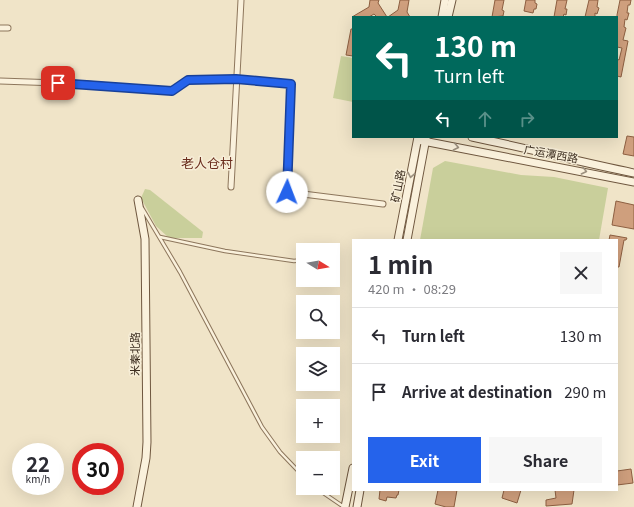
<!DOCTYPE html>
<html lang="en">
<head>
<meta charset="utf-8">
<style>
	:root { --surface:#fff; --page:#f7f7f7; --text:#2b2b33; --muted:#7c7c81; --line:#e1e1e2; --accent:#2563eb }
	body { margin:0; font-family:Georgia,"Noto Sans SC",serif; background:var(--page); color:var(--text); height:100vh; display:flex; flex-direction:column; font-size:15px; white-space:nowrap }
	* { box-sizing:border-box; margin:0 }
	p { font-size:13px; color:var(--muted) }
	.icon { flex:none; width:22px; height:22px; fill:none; stroke:currentColor; stroke-width:2; stroke-linecap:round; stroke-linejoin:round }
	.map { position:relative; flex:1; overflow:hidden }
	.side { position:absolute; left:352px; top:239px; width:266px; height:252px; display:flex; flex-direction:column; background:var(--surface); border-radius:0px; box-shadow:0 4px 16px #0002 }
	.side>* { flex:none }
	.top-card { position:absolute; left:352px; top:16px; width:266px; height:122px; border-radius:0px; box-shadow:0 4px 16px #0002; background:#00695c; color:#fff; overflow:hidden }
	.needle { width:26px; rotate:101deg }
	.controls { position:absolute; left:296px; top:243px; display:grid; gap:8px }
	.controls a { display:grid; place-items:center; width:44px; height:44px; border-radius:0px; background:var(--surface); box-shadow:0 4px 16px #0002; font-size:20px }
	.speed { position:absolute; left:12px; top:443px; display:flex; gap:8px; font-size:20px; font-weight:700; text-align:center }
	.speed>* { display:grid; place-content:center; width:52px; height:52px; border-radius:50%; background:var(--surface); box-shadow:0 4px 16px #0002; line-height:1 }
	.speed small { font-size:10px; font-weight:400 }
	.speed .limit { border:6px solid #d22; background:#fff; color:#111 }
	.pin { position:absolute; display:grid; place-items:center; width:34px; height:34px; color:#fff; margin:-17px; border-radius:8px; box-shadow:0 2px 6px #0006 }
	.me { position:absolute; width:44px; margin:-22px; rotate:2deg; stroke-linejoin:round; filter:drop-shadow(0 0 3px #0008) }
	.turn { display:flex; align-items:center; gap:14px; height:84px; padding:0 16px; font-size:18px }
	.turn .icon { width:52px; height:52px; stroke-width:2.5 }
	.turn b { display:block; font-size:28px; line-height:34px }
	.lanes { display:flex; align-items:center; height:38px; padding:0 16px; background:#0003; justify-content:center; gap:20px; direction:ltr }
	.lanes .off { opacity:.35 }
	.round { display:grid; place-items:center; flex:none; width:42px; height:42px; border-radius:0px; background:var(--page) }
	.headline { display:flex; align-items:center; justify-content:space-between; height:68px; padding:0 16px }
	h1 { font-size:24px; font-weight:700; line-height:30px }
	.button { display:flex; gap:8px; margin-top:auto; padding:8px 16px }
	.button a { flex:1; height:46px; border-radius:0px; background:var(--accent); color:#fff; font-size:16px; font-weight:700; line-height:46px; text-align:center }
	.button a+a { background:var(--page); color:var(--text) }
	ul { padding:0; list-style:none }
	li { display:flex; align-items:center; gap:12px; height:56px; padding:0 16px; border-top:1px solid var(--line) }
	li div { flex:1 }
	li b { display:block; font-size:15px }
	li em { font-style:normal }
	.map>svg:first-child { display:block }
</style>
</head>
<body>
<div class="map">
<svg width="634" height="507" viewBox="0 0 634 507">
	<rect width="100%" height="100%" fill="#f0e4c8"/>
	<g fill="#c9cf9b">
		<path d="M 341,56 L 353,58 L 353,102 L 333,98 Z"/>
		<path d="M 445,161 L 521,175 L 554,177 L 608,188 L 599,240 L 420,240 L 433,168 Z"/>
		<path d="M 145,189 L 150,190 L 203,232 L 202,238 L 169,238 L 156,226 L 141,198 Z"/>
	</g>
	<g fill="#cf9f7d" stroke="#8d5f41">
		<path d="M 370,0 L 379,0 L 378,3 L 387,17 L 377,17 L 374,14 L 369,17 L 352,17 L 369,7 Z"/>
		<path d="M 400,0 L 409,0 L 407,12 L 410,17 L 388,17 L 398,10 Z"/>
		<path d="M 495,0 L 504,0 L 502,10 L 504,11 L 503,16 L 492,17 Z"/>
		<path d="M 526,0 L 535,0 L 535,3 L 537,4 L 536,9 L 534,9 L 533,13 L 524,11 Z"/>
		<path d="M 557,0 L 567,0 L 565,9 L 567,9 L 566,15 L 564,14 L 563,17 L 554,17 Z"/>
		<path d="M 589,0 L 598,0 L 597,7 L 599,8 L 597,14 L 595,13 L 595,17 L 585,17 Z"/>
		<path d="M 620,0 L 631,0 L 630,5 L 628,5 L 627,13 L 629,13 L 627,20 L 625,19 L 624,27 L 626,28 L 623,40 L 628,41 L 621,77 L 617,76 L 617,59 L 619,60 L 622,48 L 617,47 L 617,15 Z"/>
		<path d="M 351,29 L 353,29 L 353,56 L 346,55 Z"/>
		<path d="M 627,136 L 634,137 L 634,156 L 623,154 Z"/>
		<path d="M 616,201 L 634,205 L 634,229 L 612,225 Z"/>
		<path d="M 610,235 L 627,238 L 626,240 L 624,240 L 619,267 L 617,267 L 617,240 L 609,240 Z"/>
		<path d="M 631,469 L 633,483 L 617,485 L 617,471 Z"/>
		<path d="M 380,490 L 399,490 L 398,495 L 397,495 L 396,498 L 387,497 L 386,501 L 379,499 Z"/>
		<path d="M 438,490 L 457,490 L 454,507 L 446,507 L 435,504 Z"/>
		<path d="M 504,490 L 521,490 L 517,503 L 502,498 Z"/>
		<path d="M 555,490 L 574,490 L 572,504 L 546,506 L 546,500 L 556,498 Z"/>
	</g>
	<g fill="none" stroke-linecap="round" stroke-linejoin="round">
		<defs>
			<g id="lane">
				<path d="M 142,208 L 180,272 L 262,427 L 280,452 L 303,476"/>
				<path d="M 160,237 L 225,251 L 294,261 L 303,260"/>
				<path d="M 333,256 L 334,256"/>
				<path d="M 316,488 L 344,507"/>
			</g>
			<g id="street">
				<path d="M 0,28 L 8,28"/>
				<path d="M 0,81 L 87,84 L 172,91 L 188,80 L 236,79 L 291,84 L 287,192 L 383,204"/>
				<path d="M 231,187 L 241,0"/>
			</g>
			<g id="secondary">
				<path d="M 442,17 L 445,0"/>
				<path d="M 448,17 L 452,0"/>
				<path d="M 472,137 C 526,148 580,162 634,173"/>
				<path d="M 418,140 L 634,182"/>
				<path d="M 398,240 L 418,137"/>
				<path d="M 407,240 L 426,138"/>
				<path d="M 137,507 L 146,458 L 147,442 L 145,239 L 138,200"/>
				<path d="M 345,507 L 353,468"/>
				<path d="M 357,507 L 360,490"/>
			</g>
		</defs>
		<use href="#lane" stroke="#8d765c" stroke-width="4.5"/>
		<use href="#street" stroke="#8d765c" stroke-width="7"/>
		<use href="#secondary" stroke="#6f573f" stroke-width="9"/>
		<use href="#lane" stroke="#faf1dc" stroke-width="2.5"/>
		<use href="#street" stroke="#faf1dc" stroke-width="5"/>
		<use href="#secondary" stroke="#faf1dc" stroke-width="7"/>
	</g>
	<defs><path id="oneway-chevron" d="M-2-3.5L2.5 0L-2 3.5" fill="none" stroke-width="1.6" stroke-linecap="round" stroke-linejoin="round"/></defs>
	<g stroke="#9c907e">
		<use href="#oneway-chevron" transform="translate(456 147) rotate(11)"/>
		<use href="#oneway-chevron" transform="translate(584 171) rotate(12)"/>
		<use href="#oneway-chevron" transform="translate(411 175) rotate(101)"/>
	</g>
	<g fill="none" stroke-linecap="round" stroke-linejoin="round">
		<defs>
			<path id="route" d="M 58,83 L 172,91 L 188,80 L 236,79 L 291,84 L 287,192"/>
		</defs>
		<use href="#route" stroke="#184099" stroke-width="10"/>
		<use href="#route" stroke="#2563eb" stroke-width="7"/>
	</g>
	<g text-anchor="middle" stroke-width="3" stroke-linejoin="round" paint-order="stroke">
		<g font-size="11" fill="#3d2e20" stroke="#f7eed8">
			<text transform="translate(551 154) rotate(10)" y="4">广运潭西路</text>
			<text transform="translate(398 186) rotate(-79)" y="4">矿山路</text>
			<text transform="translate(135 354) rotate(-90)" y="4">米秦北路</text>
		</g>
		<g font-size="13" fill="#6b2e1e" stroke="#f7eed8">
			<text x="207" y="168">老人仓村</text>
		</g>
	</g>
</svg>
<div class="controls">
<a><svg class="needle" viewBox="-14 -14 28 28"><path d="M0-13l5 13h-10z" fill="#e53935"/><path d="M0 13l5-13h-10z" fill="#7c7c81"/></svg></a>
<a><svg class="icon" aria-label="search" viewBox="0 0 24 24"><circle cx="10" cy="10" r="6"/><path d="M15 15l6 6"/></svg></a>
<a><svg class="icon" aria-label="layers" viewBox="0 0 24 24"><path d="M12 4l9 5-9 5-9-5zM3 14l9 5 9-5"/></svg></a>
<a>+</a>
<a>−</a>
</div>
<div class="speed"><div>22<small>km/h</small></div><div class="limit">30</div></div>
<div class="pin" style="left:58px;top:83px;background:#d93025"><svg class="icon" aria-label="arrive" viewBox="0 0 24 24"><path d="M6 21V4h12l-3 4 3 4H6"/></svg></div>
<svg class="me" style="left:287px;top:192px" viewBox="-20 -20 40 40"><circle r="19" fill="#fff"/><path d="M0-13L10 11 0 6-10 11z" fill="#2563eb"/></svg>
<div class="top-card">
<div class="turn"><svg class="icon" aria-label="left" viewBox="0 0 24 24"><path d="M17 20v-9H6M10 6l-5 5 5 5"/></svg><div><b>130 m</b>Turn left</div></div>
<div class="lanes"><svg class="icon" aria-label="left" viewBox="0 0 24 24"><path d="M17 20v-9H6M10 6l-5 5 5 5"/></svg><svg class="icon off" aria-label="ahead" viewBox="0 0 24 24"><path d="M12 20V5M6 11l6-6 6 6"/></svg><svg class="icon off" aria-label="right" viewBox="0 0 24 24"><path d="M7 20v-9h11M14 6l5 5-5 5"/></svg></div>
</div>
<section class="side">
<div class="headline"><div><h1>1 min</h1><p>420 m · 08:29</p></div><a class="round"><svg class="icon" aria-label="close" viewBox="0 0 24 24"><path d="M6 6l12 12M18 6L6 18"/></svg></a></div>
<ul>
<li><svg class="icon" aria-label="left" viewBox="0 0 24 24"><path d="M17 20v-9H6M10 6l-5 5 5 5"/></svg><div><b>Turn left</b></div><em>130 m</em></li>
<li><svg class="icon" aria-label="arrive" viewBox="0 0 24 24"><path d="M6 21V4h12l-3 4 3 4H6"/></svg><div><b>Arrive at destination</b></div><em>290 m</em></li>
</ul>
<div class="button"><a>Exit</a><a>Share</a></div>
</section>
</div>
</body>
</html>
